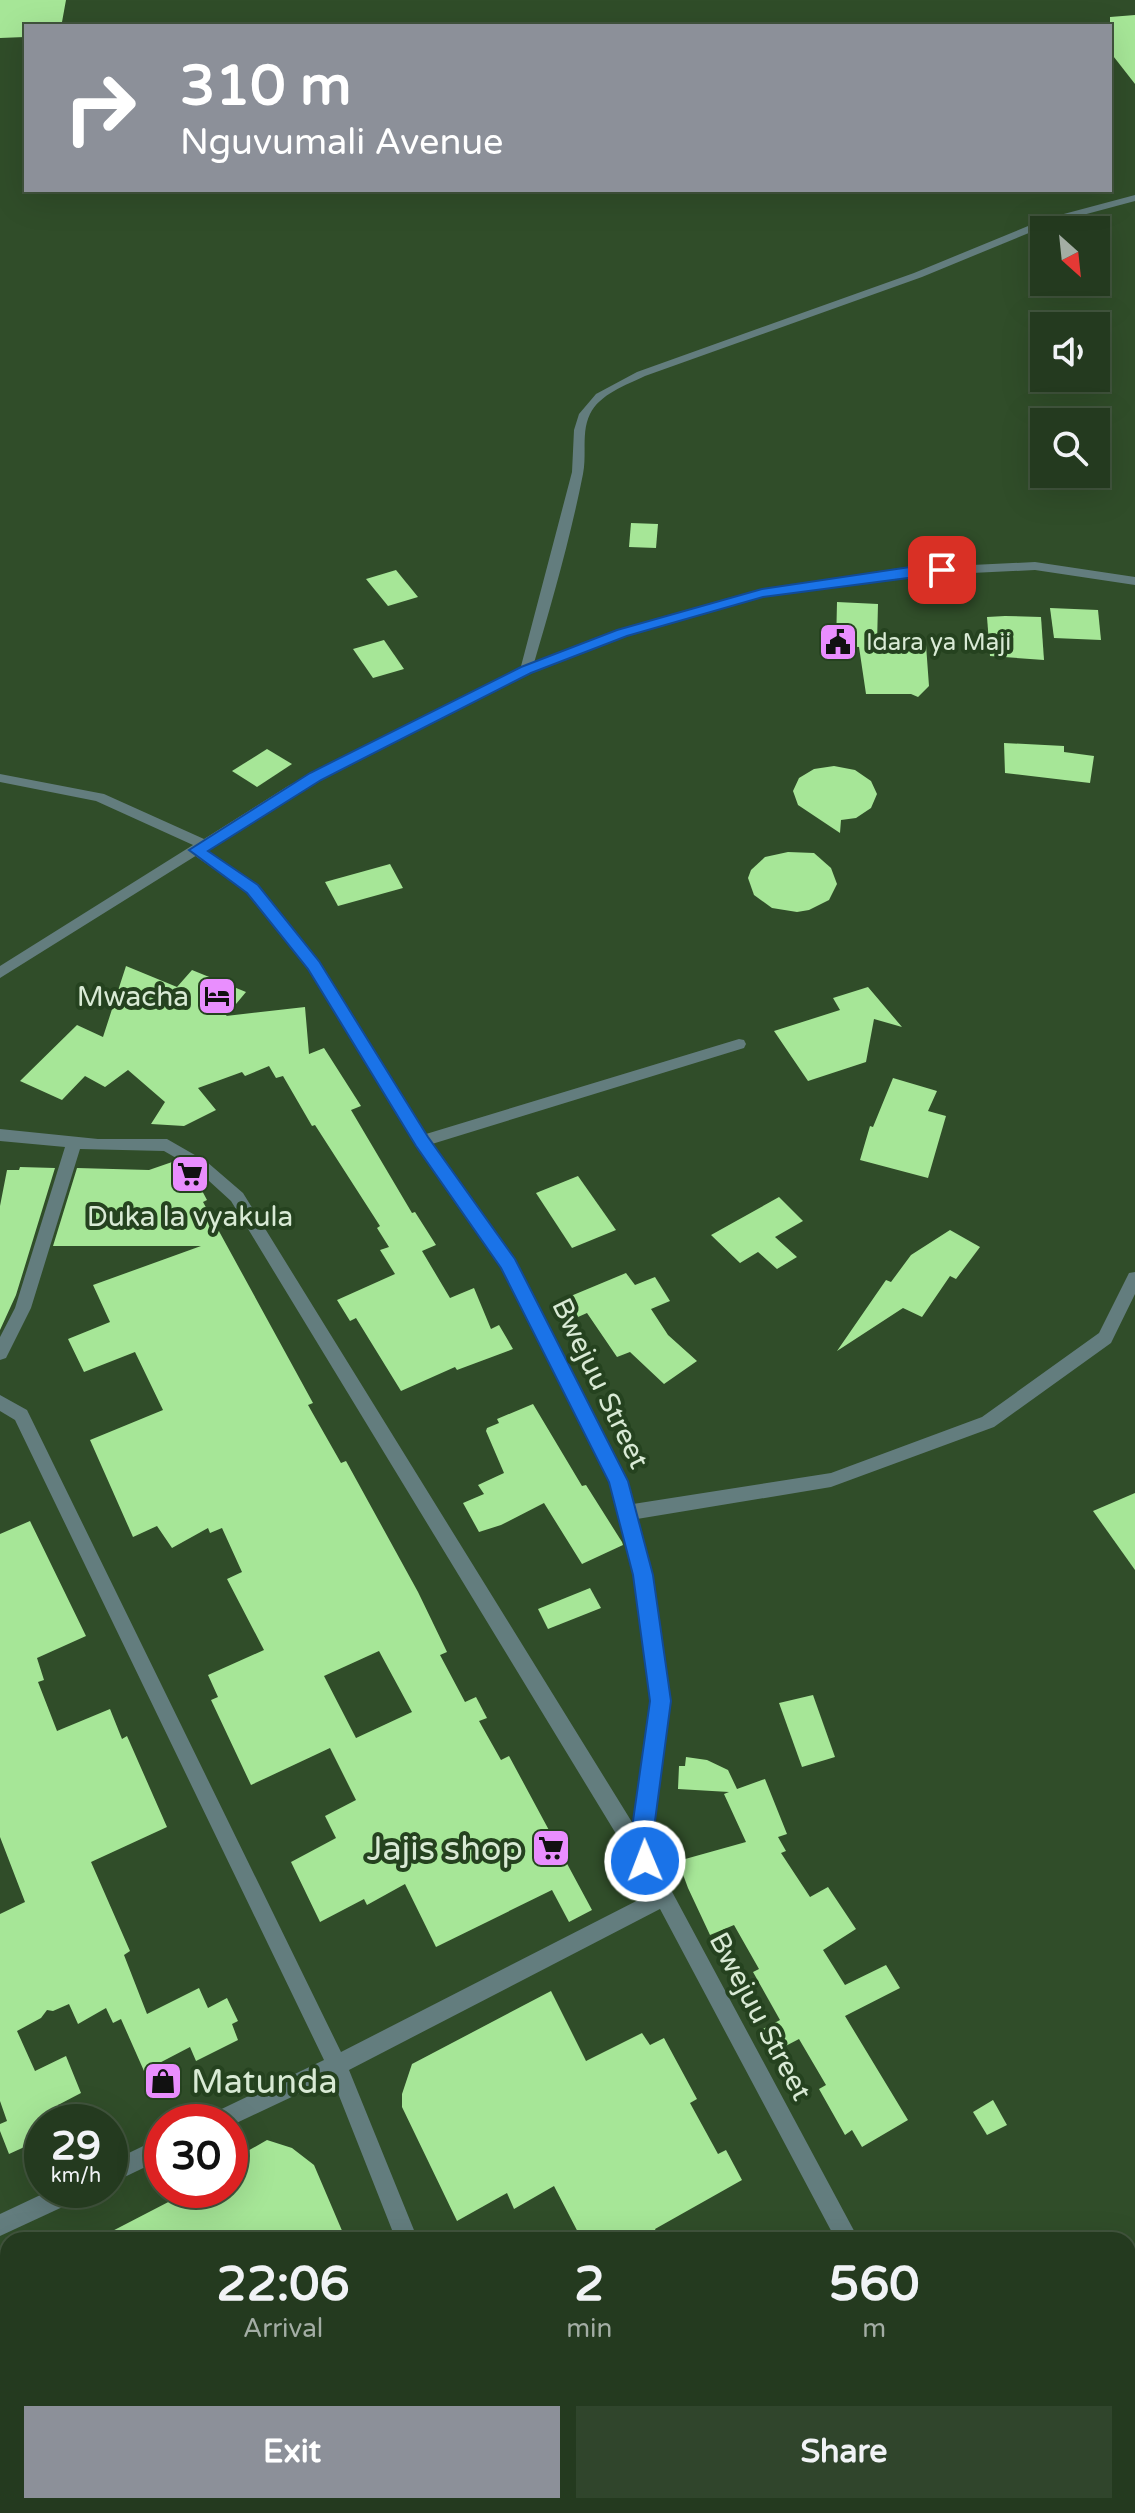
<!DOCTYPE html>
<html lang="en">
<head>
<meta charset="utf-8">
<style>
	:root { --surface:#243a1f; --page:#30452c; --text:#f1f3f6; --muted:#a3ada4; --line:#41543d; --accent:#8c9099 }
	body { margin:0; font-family:"Varela Round",sans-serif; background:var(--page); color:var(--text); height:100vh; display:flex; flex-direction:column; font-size:30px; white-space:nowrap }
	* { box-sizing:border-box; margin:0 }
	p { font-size:26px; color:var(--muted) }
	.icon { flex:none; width:44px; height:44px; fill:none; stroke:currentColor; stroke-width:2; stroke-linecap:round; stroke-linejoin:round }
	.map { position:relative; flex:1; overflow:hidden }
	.side { position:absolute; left:0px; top:2232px; width:1136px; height:282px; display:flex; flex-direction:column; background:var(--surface); border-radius:24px 24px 0 0; box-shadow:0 8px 32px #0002,0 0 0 2px var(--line) }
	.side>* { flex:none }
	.guide { position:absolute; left:24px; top:24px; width:1088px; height:168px; border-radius:0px; box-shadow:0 8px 32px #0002,0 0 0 2px var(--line); background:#8c9099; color:#fff; overflow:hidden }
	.needle { width:52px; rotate:153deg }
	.fabs { position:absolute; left:1030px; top:216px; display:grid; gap:16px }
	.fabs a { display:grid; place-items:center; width:80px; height:80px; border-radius:0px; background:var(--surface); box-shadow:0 8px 32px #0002,0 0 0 2px var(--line); font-size:40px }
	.speed { position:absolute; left:24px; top:2104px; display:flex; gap:16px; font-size:40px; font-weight:700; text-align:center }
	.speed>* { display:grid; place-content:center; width:104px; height:104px; border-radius:50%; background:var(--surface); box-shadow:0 8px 32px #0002,0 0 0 2px var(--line); line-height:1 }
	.speed small { font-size:20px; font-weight:400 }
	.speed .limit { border:12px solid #d22; background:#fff; color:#111 }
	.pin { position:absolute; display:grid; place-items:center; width:68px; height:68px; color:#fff; margin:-34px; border-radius:16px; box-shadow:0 4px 12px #0006 }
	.me { position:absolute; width:88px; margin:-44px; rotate:359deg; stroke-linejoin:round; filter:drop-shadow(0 0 6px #0008) }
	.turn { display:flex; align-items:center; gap:28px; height:168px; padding:0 24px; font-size:36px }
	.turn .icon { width:104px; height:104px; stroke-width:2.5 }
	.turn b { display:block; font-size:56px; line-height:68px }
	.eta { display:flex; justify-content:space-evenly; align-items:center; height:136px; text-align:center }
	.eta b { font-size:48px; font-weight:700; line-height:56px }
	.button { display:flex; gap:16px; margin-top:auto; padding:16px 24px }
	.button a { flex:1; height:92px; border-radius:0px; background:var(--accent); color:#fff; font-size:32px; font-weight:700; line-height:92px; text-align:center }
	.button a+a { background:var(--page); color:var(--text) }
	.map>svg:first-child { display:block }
</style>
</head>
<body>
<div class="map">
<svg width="1135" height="2513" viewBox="0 0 1135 2513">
	<rect width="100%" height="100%" fill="#304d29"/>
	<g fill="#a6e697" fill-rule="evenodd">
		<path d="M 0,0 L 66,0 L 62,22 L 58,22 L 57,26 L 26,26 L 25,37 L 0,38 Z"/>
		<path d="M 1135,15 L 1135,84 L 1110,52 L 1110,17 Z"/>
		<path d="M 631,523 L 658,524 L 656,548 L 629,547 Z"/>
		<path d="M 396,570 L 418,597 L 388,606 L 366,579 Z"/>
		<path d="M 837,602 L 878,604 L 877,644 L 926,645 L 929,686 L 918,697 L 911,694 L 866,694 L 859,647 L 836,646 Z"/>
		<path d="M 1050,608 L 1098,610 L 1101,640 L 1054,638 Z"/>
		<path d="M 1005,616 L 1041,617 L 1044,660 L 990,656 L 987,617 Z"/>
		<path d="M 384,640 L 404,669 L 373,678 L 353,649 Z"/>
		<path d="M 1004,743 L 1064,746 L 1064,752 L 1094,756 L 1090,783 L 1005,773 Z"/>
		<path d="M 267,749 L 292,764 L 257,787 L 232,771 Z"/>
		<path d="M 834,766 L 855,770 L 871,781 L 877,794 L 871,808 L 856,818 L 841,820 L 840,833 L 798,805 L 793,791 L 799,778 L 814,769 Z"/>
		<path d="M 788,852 L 814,853 L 831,868 L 837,884 L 829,900 L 809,910 L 797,912 L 772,908 L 754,895 L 748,878 L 751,870 L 765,857 Z"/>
		<path d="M 390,864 L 403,888 L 338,906 L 325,882 Z"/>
		<path d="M 126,966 L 177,987 L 192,970 L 246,992 L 226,1016 L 305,1007 L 309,1054 L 324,1048 L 361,1106 L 351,1110 L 412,1213 L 415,1212 L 436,1245 L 422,1251 L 450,1298 L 474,1288 L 491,1329 L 499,1325 L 513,1349 L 457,1370 L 455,1367 L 401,1391 L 356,1318 L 350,1321 L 337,1300 L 395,1274 L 380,1250 L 389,1247 L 377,1228 L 380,1226 L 315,1125 L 312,1126 L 283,1076 L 276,1078 L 269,1066 L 245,1076 L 242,1072 L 198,1088 L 216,1110 L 184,1126 L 151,1124 L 165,1102 L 128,1070 L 105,1087 L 85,1076 L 62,1100 L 20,1081 L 77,1025 L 103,1037 Z"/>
		<path d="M 868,987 L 902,1027 L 874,1019 L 866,1062 L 808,1081 L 774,1031 L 840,1010 L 833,998 Z"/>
		<path d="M 893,1078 L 937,1091 L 928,1111 L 946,1116 L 928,1178 L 860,1160 L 870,1126 L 873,1127 Z"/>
		<path d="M 175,1161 L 191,1170 L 207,1200 L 203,1202 L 313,1403 L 308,1405 L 341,1463 L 346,1461 L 418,1592 L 447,1652 L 440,1655 L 465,1702 L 476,1697 L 487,1718 L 479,1721 L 501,1760 L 509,1756 L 592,1910 L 569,1922 L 552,1890 L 436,1947 L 405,1884 L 367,1905 L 364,1899 L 320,1922 L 291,1862 L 336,1838 L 325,1816 L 356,1800 L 330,1748 L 251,1785 L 211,1700 L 218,1697 L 208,1675 L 264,1650 L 227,1579 L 242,1572 L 222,1528 L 210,1533 L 208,1528 L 172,1548 L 157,1526 L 133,1537 L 90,1440 L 163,1410 L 135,1352 L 84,1372 L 68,1339 L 110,1322 L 93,1285 L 201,1246 L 53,1246 L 77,1168 L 149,1170 ZM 379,1651 L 412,1712 L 356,1738 L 324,1676 Z"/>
		<path d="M 20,1167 L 55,1168 L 16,1295 L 0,1330 L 0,1206 L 7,1170 L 19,1170 Z"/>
		<path d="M 578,1176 L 616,1230 L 572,1248 L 536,1193 Z"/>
		<path d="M 779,1197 L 803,1221 L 775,1237 L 797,1257 L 777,1269 L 758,1252 L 740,1263 L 711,1235 Z"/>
		<path d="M 950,1230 L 980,1247 L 956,1279 L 950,1276 L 922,1317 L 903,1308 L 837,1351 L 886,1280 L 891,1282 L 911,1255 Z"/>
		<path d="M 626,1273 L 635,1285 L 655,1277 L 670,1301 L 651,1309 L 668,1335 L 697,1361 L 664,1384 L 630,1352 L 617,1357 L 587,1313 L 578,1317 L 566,1298 Z"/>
		<path d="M 533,1404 L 582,1486 L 586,1485 L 622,1542 L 623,1545 L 582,1564 L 544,1503 L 501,1525 L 479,1532 L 463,1503 L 484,1494 L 478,1485 L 504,1473 L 486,1431 L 487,1428 L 499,1423 L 497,1419 Z"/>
		<path d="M 1135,1493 L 1135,1570 L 1093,1511 Z"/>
		<path d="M 30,1521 L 86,1636 L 37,1658 L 44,1680 L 38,1682 L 57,1731 L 110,1709 L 122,1739 L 127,1736 L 167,1827 L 91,1862 L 130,1951 L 124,1955 L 147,2014 L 199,1988 L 208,2008 L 227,1998 L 238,2021 L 232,2024 L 238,2040 L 196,2061 L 190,2047 L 144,2071 L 121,2019 L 113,2023 L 106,2008 L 78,2024 L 69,2004 L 53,2011 L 47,2010 L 41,2018 L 17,2031 L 35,2071 L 66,2056 L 81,2093 L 58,2105 L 65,2122 L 42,2122 L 42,2139 L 9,2154 L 0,2131 L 0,2124 L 7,2121 L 0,2101 L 0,1914 L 25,1902 L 0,1837 L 0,1534 Z"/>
		<path d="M 590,1588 L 601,1608 L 548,1629 L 538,1609 Z"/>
		<path d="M 813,1695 L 835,1757 L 802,1767 L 779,1703 Z"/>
		<path d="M 686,1757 L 707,1760 L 728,1770 L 737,1789 L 765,1779 L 787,1834 L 778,1837 L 786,1851 L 781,1853 L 810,1897 L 828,1887 L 856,1929 L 823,1950 L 845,1985 L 886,1965 L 900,1988 L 845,2016 L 908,2120 L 862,2147 L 852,2130 L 845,2135 L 819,2089 L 826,2085 L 799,2039 L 774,2052 L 761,2030 L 780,2020 L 753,1972 L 759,1969 L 734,1925 L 710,1935 L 688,1888 L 678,1861 L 746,1842 L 724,1794 L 729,1792 L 678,1789 L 679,1766 L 685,1766 Z"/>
		<path d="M 551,1991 L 586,2061 L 642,2033 L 650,2045 L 664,2038 L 697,2099 L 690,2103 L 718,2154 L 726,2150 L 742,2180 L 655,2229 L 660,2240 L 582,2240 L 554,2186 L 514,2209 L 507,2193 L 457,2221 L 402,2107 L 402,2094 L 412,2064 Z"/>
		<path d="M 993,2100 L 1007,2125 L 987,2135 L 973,2112 Z"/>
		<path d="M 267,2140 L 292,2148 L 314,2165 L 346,2240 L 95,2240 L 178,2197 L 175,2190 L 230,2190 L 230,2161 Z"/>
	</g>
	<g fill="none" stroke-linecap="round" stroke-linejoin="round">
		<g fill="#637d7e" fill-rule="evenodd">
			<path d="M 1135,195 L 1135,201 L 1053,223 L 922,277 L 645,376 C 626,385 600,394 590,414 C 581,432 587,455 583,474 C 570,540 551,605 532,670 L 530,673 L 522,673 L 520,670 L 572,472 L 574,430 L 579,414 L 596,394 L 637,372 L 914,273 L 1045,219 Z"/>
			<path d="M 196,845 L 257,886 L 319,961 L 426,1134 L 739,1039 L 744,1040 L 746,1044 L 744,1048 L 432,1144 L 514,1260 L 627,1481 L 633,1504 L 831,1473 L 982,1417 L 1099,1333 L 1129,1273 L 1135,1272 L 1135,1294 L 1111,1343 L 994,1427 L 831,1487 L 637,1519 L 652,1575 L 670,1701 L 654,1821 L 655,1860 L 859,2240 L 836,2240 L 660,1909 L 349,2070 L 418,2240 L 396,2240 L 332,2078 L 230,2126 L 230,2122 L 206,2122 L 209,2115 L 324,2060 L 15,1420 L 0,1411 L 0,1395 L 27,1410 L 341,2052 L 652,1893 L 231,1201 L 197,1170 L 164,1151 L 80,1149 L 31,1308 L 6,1358 L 0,1360 L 0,1337 L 15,1308 L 65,1147 L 0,1141 L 0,1129 L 98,1139 L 167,1139 L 207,1162 L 243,1193 L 635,1827 L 652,1701 L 634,1575 L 609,1481 L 502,1268 L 417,1145 L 309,969 L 247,892 L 191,853 L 189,850 Z"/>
			<path d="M 162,2137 L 162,2159 L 110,2184 L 110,2162 Z"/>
			<path d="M 51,2190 L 85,2190 L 82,2198 L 0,2236 L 0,2214 Z"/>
			<path d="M 0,2292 L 8,2296 L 8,2339 L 0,2335 Z"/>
			<path d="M 53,2506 L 77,2506 L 79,2513 L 55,2513 Z"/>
			<path d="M 525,2506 L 550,2506 L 553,2513 L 528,2513 Z"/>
			<path d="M 910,2506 L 939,2506 L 936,2513 L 907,2513 Z"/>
			<path d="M 979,2506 L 1003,2506 L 1006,2513 L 982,2513 Z"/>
		</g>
		<path fill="#637d7e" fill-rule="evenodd" d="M 1035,562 L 1135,577 L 1135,585 L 1035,570 L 910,576 L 763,597 L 626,636 L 530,673 L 298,792 L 0,978 L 0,966 L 193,845 L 96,801 L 0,782 L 0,774 L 104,794 L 204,839 L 288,786 L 522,667 L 618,630 L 762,589 L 910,568 Z"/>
	</g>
	<path fill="#1a73e8" stroke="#114b97" stroke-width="2" d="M 942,566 L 946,567 L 946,573 L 763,597 L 627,636 L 531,673 L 321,780 L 208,851 L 258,885 L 319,961 L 428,1137 L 515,1259 L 628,1481 L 653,1575 L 671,1701 L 655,1821 L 656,1861 L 653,1869 L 645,1872 L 637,1869 L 634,1861 L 633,1821 L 650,1701 L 633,1575 L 609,1482 L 501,1268 L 416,1146 L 308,969 L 247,893 L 189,850 L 310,773 L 521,667 L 617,630 L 762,589 L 910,567 Z"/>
	<defs>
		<symbol id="civic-square" viewBox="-11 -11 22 22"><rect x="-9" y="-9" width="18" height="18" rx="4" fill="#e98efe" stroke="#25421f"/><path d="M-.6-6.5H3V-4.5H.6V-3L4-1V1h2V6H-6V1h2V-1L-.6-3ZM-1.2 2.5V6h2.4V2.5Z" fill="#111"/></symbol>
		<symbol id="hotel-square" viewBox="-11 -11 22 22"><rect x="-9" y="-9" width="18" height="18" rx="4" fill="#e98efe" stroke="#25421f"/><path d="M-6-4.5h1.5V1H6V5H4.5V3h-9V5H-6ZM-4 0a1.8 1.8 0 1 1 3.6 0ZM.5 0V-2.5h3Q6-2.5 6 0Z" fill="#111"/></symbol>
		<symbol id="supermarket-square" viewBox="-11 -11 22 22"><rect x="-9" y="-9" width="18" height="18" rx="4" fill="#e98efe" stroke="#25421f"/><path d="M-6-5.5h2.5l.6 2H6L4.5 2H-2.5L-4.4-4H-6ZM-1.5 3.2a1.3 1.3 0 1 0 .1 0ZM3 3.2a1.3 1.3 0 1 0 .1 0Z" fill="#111"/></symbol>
		<symbol id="shop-square" viewBox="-11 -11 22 22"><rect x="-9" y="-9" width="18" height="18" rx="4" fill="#e98efe" stroke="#25421f"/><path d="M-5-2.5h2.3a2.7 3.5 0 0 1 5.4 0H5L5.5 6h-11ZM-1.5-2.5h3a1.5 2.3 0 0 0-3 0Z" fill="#111"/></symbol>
	</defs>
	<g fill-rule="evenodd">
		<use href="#civic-square" x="816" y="620" width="44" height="44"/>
		<use href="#hotel-square" x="195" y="974" width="44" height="44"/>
		<use href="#supermarket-square" x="168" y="1152" width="44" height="44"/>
		<use href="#supermarket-square" x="529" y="1826" width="44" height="44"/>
		<use href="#shop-square" x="141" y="2059" width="44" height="44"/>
	</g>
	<g text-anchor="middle" stroke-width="8" stroke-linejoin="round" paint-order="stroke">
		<g font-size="24" fill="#d9ead5" stroke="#25421f" text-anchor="start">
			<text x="866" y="650">Idara ya Maji</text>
		</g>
		<g font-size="28" fill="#d9ead5" stroke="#25421f" text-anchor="end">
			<text x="189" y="1006">Mwacha</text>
			<text x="190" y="1226" text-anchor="middle">Duka la vyakula</text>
		</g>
		<g font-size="28" fill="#d9ead5" stroke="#25421f">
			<text transform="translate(601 1383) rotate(64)" y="10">Bwejuu Street</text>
			<text transform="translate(761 2016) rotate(62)" y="10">Bwejuu Street</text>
		</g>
		<g font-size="34" fill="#d9ead5" stroke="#25421f" text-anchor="end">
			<text x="523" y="1860">Jajis shop</text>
			<text x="191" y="2093" text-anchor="start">Matunda</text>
		</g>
	</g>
</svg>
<div class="fabs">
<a><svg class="needle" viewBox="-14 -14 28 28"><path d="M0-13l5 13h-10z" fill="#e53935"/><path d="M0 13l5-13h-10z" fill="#a3ada4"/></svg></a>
<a><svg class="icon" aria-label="sound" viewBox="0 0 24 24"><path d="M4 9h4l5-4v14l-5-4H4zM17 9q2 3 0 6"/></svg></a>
<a><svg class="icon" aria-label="search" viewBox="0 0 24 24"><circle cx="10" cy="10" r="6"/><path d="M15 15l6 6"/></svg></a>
</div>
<div class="speed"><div>29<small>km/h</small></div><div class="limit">30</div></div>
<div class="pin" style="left:942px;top:570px;background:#d93025"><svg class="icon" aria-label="arrive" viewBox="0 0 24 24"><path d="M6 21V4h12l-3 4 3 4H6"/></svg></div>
<svg class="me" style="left:645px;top:1861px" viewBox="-20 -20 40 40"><circle r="17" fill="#1a73e8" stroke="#fff" stroke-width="3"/><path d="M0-11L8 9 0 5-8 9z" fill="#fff"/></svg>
<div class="guide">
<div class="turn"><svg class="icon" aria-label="right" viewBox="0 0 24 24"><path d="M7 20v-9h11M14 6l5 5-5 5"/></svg><div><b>310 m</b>Nguvumali Avenue</div></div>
</div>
<section class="side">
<div class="eta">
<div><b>22:06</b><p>Arrival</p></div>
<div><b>2</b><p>min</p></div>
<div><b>560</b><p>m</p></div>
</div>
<div class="button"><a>Exit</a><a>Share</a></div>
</section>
</div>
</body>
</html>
